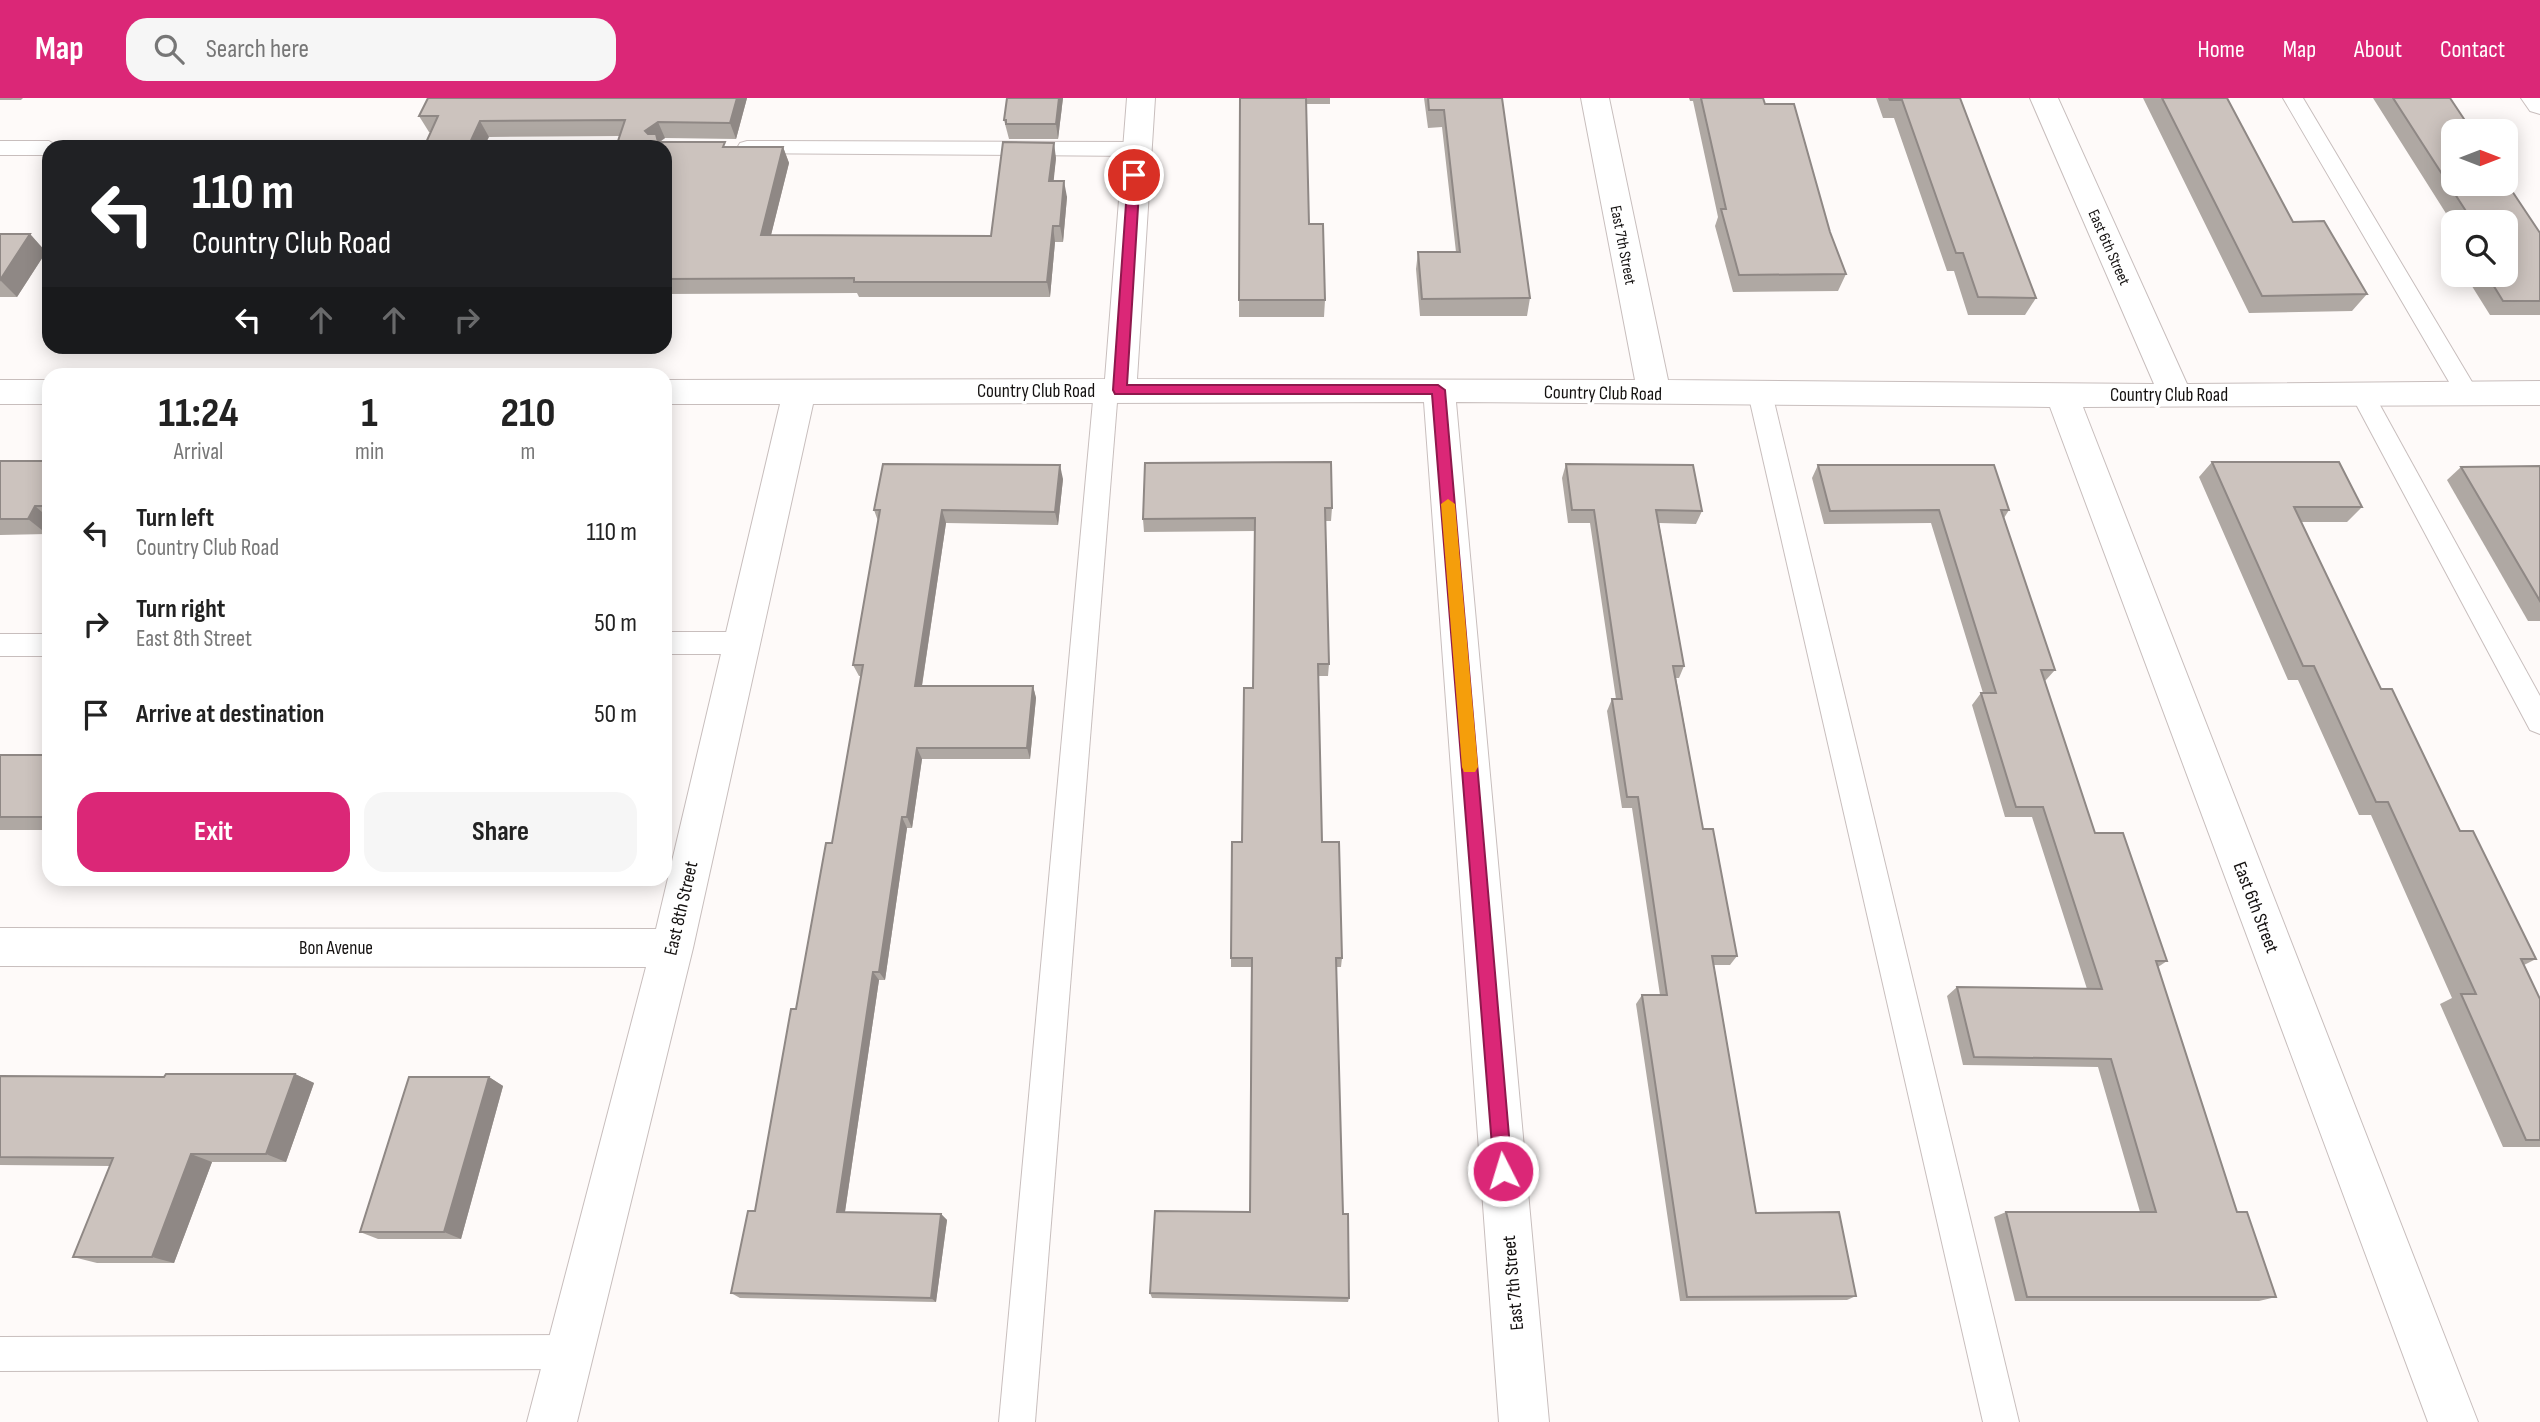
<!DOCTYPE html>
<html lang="en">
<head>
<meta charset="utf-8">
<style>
	:root { --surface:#fff; --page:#f6f6f6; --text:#222; --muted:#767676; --accent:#db2777 }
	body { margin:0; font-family:"Sofia Sans Condensed",sans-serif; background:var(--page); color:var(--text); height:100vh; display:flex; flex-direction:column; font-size:26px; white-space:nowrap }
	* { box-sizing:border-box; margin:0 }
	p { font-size:23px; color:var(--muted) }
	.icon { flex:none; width:38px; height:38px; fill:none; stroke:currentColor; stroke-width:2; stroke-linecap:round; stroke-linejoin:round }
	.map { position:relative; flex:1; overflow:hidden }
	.side { position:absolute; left:42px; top:270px; width:630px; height:518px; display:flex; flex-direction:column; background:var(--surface); border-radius:21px; box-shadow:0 4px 18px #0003 }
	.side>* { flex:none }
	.guide { position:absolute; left:42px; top:42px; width:630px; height:214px; border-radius:21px; box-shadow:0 4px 18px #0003; background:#202124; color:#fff; overflow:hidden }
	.needle { width:46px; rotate:90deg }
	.buttons { position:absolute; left:2441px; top:21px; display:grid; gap:14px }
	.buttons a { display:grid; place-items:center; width:77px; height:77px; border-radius:14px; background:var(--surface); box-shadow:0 4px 18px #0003; font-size:35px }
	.pin { position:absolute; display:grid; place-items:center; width:60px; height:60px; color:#fff; margin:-30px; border:4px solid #fff; border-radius:50%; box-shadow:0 2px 7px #0007 }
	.me { position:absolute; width:77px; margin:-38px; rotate:355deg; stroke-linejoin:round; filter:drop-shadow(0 0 5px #0008) }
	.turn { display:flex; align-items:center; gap:24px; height:147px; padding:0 35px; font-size:32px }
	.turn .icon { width:91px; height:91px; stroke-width:2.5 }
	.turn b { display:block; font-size:49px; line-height:60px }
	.lanes { display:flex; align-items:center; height:66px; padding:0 35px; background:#0003; justify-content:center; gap:35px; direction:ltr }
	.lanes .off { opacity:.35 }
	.eta { display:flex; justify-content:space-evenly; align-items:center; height:119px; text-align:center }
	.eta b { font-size:42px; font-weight:700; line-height:49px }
	.action { display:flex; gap:14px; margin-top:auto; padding:14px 35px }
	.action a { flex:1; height:80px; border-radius:21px; background:var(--accent); color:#fff; font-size:28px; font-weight:700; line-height:80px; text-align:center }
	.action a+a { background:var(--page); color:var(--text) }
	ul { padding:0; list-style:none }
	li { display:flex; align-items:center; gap:21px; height:91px; padding:0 35px }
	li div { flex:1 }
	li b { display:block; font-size:26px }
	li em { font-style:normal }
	header { display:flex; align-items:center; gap:42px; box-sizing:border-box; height:98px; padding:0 35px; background:var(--accent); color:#fff }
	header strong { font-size:33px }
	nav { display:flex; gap:38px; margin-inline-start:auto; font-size:24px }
	.search { width:490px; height:63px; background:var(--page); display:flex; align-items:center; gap:18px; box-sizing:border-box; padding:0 24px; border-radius:21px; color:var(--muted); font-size:26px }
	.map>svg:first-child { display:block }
</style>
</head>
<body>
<header>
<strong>Map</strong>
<div class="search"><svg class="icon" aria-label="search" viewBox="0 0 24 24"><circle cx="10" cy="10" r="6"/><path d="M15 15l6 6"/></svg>Search here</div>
<nav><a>Home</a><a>Map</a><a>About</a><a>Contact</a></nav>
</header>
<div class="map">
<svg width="2540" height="1324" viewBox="0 0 2540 1324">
	<rect width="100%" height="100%" fill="#fefaf9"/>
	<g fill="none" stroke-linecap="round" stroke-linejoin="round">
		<defs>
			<g id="lane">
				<path d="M 2283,0 L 2303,0 L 2475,289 L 2479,295 L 2475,301 L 2467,304 L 2459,301 Z"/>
				<path d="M 0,43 L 49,43 L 59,49 L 49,49 L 49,57 L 0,57 Z"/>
				<path d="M 747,43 L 1136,44 L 1143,46 L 1146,51 L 1143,56 L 1136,58 L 740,55 L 737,50 L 740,45 Z"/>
				<path d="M 1106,283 L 1114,286 L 1118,292 L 1035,1324 L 999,1324 L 1094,292 L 1098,286 Z"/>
				<path d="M 1760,286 L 1768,289 L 1772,295 L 2019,1324 L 1983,1324 L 1748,295 L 1752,289 Z"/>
				<path d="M 2362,286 L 2370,289 L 2540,598 L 2540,636 L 2530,632 L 2350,295 L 2354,289 Z"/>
				<path d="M 665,534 L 740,534 L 749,537 L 753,545 L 749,553 L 740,556 L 665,556 Z"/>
				<rect x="0" y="536" width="49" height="22"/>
				<path d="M 571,1237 L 583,1242 L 588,1254 L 583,1266 L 571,1271 L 0,1273 L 0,1239 Z"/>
			</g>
			<g id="street">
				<path d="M 1127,0 L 1155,0 L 1137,281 L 1635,282 L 1581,0 L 1609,0 L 1668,282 L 2154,286 L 2030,0 L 2058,0 L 2187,286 L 2540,283 L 2540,307 L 2083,309 L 2478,1324 L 2428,1324 L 2050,309 L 1456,304 L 1549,1324 L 1499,1324 L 1424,304 L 813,306 L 693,850 L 577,1324 L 527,1324 L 646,869 L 0,868 L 0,830 L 656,831 L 780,306 L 665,306 L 665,282 L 1105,281 Z"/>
				<path d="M 2521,0 L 2540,0 L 2540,16 L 2530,13 Z"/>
				<rect x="0" y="282" width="49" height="24"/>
			</g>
		</defs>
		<use href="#lane" stroke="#c8bebd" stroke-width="2"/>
		<use href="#street" stroke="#c8bebd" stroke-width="2"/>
		<use href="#lane" fill="#fff" fill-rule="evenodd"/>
		<use href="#street" fill="#fff" fill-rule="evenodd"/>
	</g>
	<g fill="#afa8a3">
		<path d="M 0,0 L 23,0 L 21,2 L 0,2 Z"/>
		<path d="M 747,0 L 736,41 L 665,40 L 660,44 L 727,49 L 783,49 L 789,65 L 771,137 L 991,138 L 1056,60 L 1053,83 L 1067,99 L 1063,144 L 1055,144 L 1050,199 L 859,199 L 857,195 L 665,196 L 665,49 L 619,38 L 489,39 L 429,34 L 419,18 Z"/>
		<path d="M 1007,0 L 1063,0 L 1058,41 L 1009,41 L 1004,22 Z"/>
		<path d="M 1240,0 L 1330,0 L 1330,6 L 1306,6 L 1309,126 L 1325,202 L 1324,219 L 1239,219 Z"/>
		<path d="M 1424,0 L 1502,0 L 1530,200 L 1527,218 L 1420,218 L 1416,171 L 1418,154 L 1456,154 L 1442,29 L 1428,30 Z"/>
		<path d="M 1689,0 L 1763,0 L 1765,6 L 1830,134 L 1846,176 L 1838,193 L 1733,194 L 1715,128 L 1718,119 L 1693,3 L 1690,3 Z"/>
		<path d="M 1876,0 L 1960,0 L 2036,200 L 2025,217 L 1968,217 L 1954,173 L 1947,173 L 1894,20 L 1883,20 Z"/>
		<path d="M 2143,0 L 2227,0 L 2293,124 L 2367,196 L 2352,213 L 2249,215 Z"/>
		<path d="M 2373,0 L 2450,0 L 2540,135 L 2540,217 L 2490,217 L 2465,177 L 2506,177 L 2506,124 L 2454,124 L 2454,128 Z"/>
		<path d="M 2454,128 L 2454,158 L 2442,140 Z"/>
		<path d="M 0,136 L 30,136 L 46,154 L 17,199 L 0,199 Z"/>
		<path d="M 0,363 L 49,363 L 49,433 L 47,436 L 0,437 Z"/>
		<path d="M 2212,364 L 2362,409 L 2347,424 L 2301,424 L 2381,591 L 2460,733 L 2536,861 L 2524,867 L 2540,901 L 2540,1049 L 2503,1049 L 2440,906 L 2452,900 L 2371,717 L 2359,717 L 2298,582 L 2288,582 L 2199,379 Z"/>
		<path d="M 1566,366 L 1702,413 L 1696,426 L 1659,425 L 1684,568 L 1679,580 L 1676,580 L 1703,731 L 1737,858 L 1730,867 L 1714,867 L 1756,1115 L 1856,1198 L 1847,1202 L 1680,1203 L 1636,906 L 1642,897 L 1660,897 L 1632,710 L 1622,710 L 1607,613 L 1612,601 L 1616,601 L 1590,425 L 1568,425 L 1562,380 Z"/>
		<path d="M 1818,367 L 2009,412 L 2004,420 L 2055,572 L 2045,583 L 2095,735 L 2167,863 L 2158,869 L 2237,1114 L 2276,1199 L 2259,1203 L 2015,1203 L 1994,1119 L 2006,1114 L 2140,1114 L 2098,969 L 1963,967 L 1947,898 L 1957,889 L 2087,891 L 2032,719 L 2005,719 L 1972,607 L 1981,595 L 1983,595 L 1931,425 L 1824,426 L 1812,380 Z"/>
		<path d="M 2540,368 L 2540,523 L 2528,523 L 2447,382 L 2461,369 Z"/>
		<path d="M 1063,381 L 1058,427 L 946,425 L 922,588 L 1033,588 L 1036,600 L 1030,661 L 922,661 L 912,730 L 907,730 L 885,882 L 879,882 L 845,1114 L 941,1116 L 947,1122 L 936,1204 L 740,1200 L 731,1195 L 755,1113 L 832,745 L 861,578 L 859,578 L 853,567 L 878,423 L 874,412 Z"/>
		<path d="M 1332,410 L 1331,423 L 1325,423 L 1329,566 L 1328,578 L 1318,578 L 1322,744 L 1342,860 L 1341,869 L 1336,869 L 1343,1116 L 1349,1200 L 1348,1204 L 1152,1200 L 1150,1195 L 1250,1114 L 1251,869 L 1231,869 L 1231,860 L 1242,744 L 1253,590 L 1255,433 L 1144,434 L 1143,421 Z"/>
		<rect x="0" y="657" width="49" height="75"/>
		<path d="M 295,976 L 314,985 L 286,1064 L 212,1064 L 174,1165 L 97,1165 L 73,1159 L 110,1068 L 0,1067 L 0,978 L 164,979 Z"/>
		<path d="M 489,979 L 503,988 L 461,1141 L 378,1141 L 360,1134 Z"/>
	</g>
	<g fill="#8f8885">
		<path d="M 737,0 L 747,0 L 736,41 L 730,25 Z"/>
		<path d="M 1059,0 L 1063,0 L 1058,41 L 1056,26 Z"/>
		<path d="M 480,23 L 489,39 L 484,49 L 468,49 Z"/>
		<path d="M 658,24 L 665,40 L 659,44 L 661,49 L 645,33 Z"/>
		<path d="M 1054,45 L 1056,60 L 1052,99 L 1049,83 Z"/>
		<path d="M 783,49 L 789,65 L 767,153 L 761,137 Z"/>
		<path d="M 1064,83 L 1067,99 L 1063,144 L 1060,128 Z"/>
		<path d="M 1053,128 L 1055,144 L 1050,199 L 1047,184 Z"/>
		<path d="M 30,136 L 46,154 L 17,199 L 0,182 Z"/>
		<path d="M 1060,367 L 1063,381 L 1058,427 L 1055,414 Z"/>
		<path d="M 35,408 L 49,420 L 49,433 L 47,436 L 28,421 Z"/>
		<path d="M 942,412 L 946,425 L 920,600 L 915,588 Z"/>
		<path d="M 1033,588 L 1036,600 L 1030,661 L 1027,650 Z"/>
		<path d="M 917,650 L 922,661 L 912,730 L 907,719 Z"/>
		<path d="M 902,719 L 907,730 L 885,882 L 879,874 Z"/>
		<path d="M 873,874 L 879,882 L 844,1120 L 837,1114 Z"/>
		<path d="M 295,976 L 314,985 L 286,1064 L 266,1056 Z"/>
		<path d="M 489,979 L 503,988 L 461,1141 L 444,1134 Z"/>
		<path d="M 191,1056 L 212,1064 L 174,1165 L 152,1159 Z"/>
		<path d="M 941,1116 L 947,1122 L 936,1204 L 931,1200 Z"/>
	</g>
	<g fill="#ccc3be" stroke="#8f8885" stroke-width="2">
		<path d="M 428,0 L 737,0 L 730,25 L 658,24 L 645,33 L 648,36 L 656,36 L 658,44 L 725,44 L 723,49 L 783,49 L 761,137 L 991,138 L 1003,44 L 1054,45 L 1049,83 L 1064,83 L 1060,128 L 1053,128 L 1047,184 L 854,184 L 854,180 L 665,181 L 665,49 L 616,49 L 625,22 L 480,23 L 468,49 L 424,49 L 438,18 L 419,18 Z"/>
		<path d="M 1007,0 L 1059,0 L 1056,26 L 1006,26 L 1006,22 L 1004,22 Z"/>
		<path d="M 1240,0 L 1306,0 L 1309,126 L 1323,126 L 1325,202 L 1239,202 Z"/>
		<path d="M 1428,0 L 1502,0 L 1530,200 L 1422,201 L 1418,154 L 1460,154 L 1444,12 L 1429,12 Z"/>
		<path d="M 1701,0 L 1763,0 L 1765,6 L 1794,6 L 1830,134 L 1846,176 L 1739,177 L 1721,111 L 1726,111 Z"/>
		<path d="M 1889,0 L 1960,0 L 2036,200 L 1978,199 L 1963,155 L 1956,155 L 1902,2 L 1890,2 Z"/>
		<path d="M 2162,0 L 2227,0 L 2293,124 L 2324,123 L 2367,196 L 2262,198 Z"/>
		<path d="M 2393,0 L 2450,0 L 2472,33 L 2454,33 L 2454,86 L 2506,86 L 2506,84 L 2540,135 L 2540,203 L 2503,203 L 2487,177 L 2506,177 L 2506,124 L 2473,124 Z"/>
		<path d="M 0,136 L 30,136 L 0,182 Z"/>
		<path d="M 0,363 L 49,363 L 49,408 L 35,408 L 28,421 L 0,421 Z"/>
		<path d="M 1331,364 L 1332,410 L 1325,410 L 1329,566 L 1318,566 L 1322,744 L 1339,744 L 1342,860 L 1336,860 L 1343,1116 L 1348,1116 L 1349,1200 L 1150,1195 L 1155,1113 L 1250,1114 L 1252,860 L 1231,860 L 1232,744 L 1242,744 L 1244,590 L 1253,590 L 1255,420 L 1143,421 L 1145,365 Z"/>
		<path d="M 2212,364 L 2339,364 L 2362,409 L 2294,409 L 2381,591 L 2392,591 L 2460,733 L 2473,733 L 2536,861 L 2521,861 L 2540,901 L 2540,1042 L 2526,1042 L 2461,896 L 2476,896 L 2388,704 L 2376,704 L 2314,568 L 2303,568 Z"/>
		<path d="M 883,366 L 1060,367 L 1055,414 L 942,412 L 915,588 L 1033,588 L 1027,650 L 917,650 L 907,719 L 902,719 L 879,874 L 873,874 L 837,1114 L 941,1116 L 931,1200 L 731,1195 L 748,1113 L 755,1113 L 791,911 L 796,911 L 826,745 L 832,745 L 863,567 L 853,567 L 880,412 L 874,412 Z"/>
		<path d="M 1566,366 L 1693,367 L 1702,413 L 1656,412 L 1684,568 L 1673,568 L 1703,731 L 1713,731 L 1737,858 L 1712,858 L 1756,1115 L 1839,1114 L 1856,1198 L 1687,1199 L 1642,897 L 1667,897 L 1638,699 L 1627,699 L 1612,601 L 1622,601 L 1594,412 L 1572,412 Z"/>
		<path d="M 1818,367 L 1994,367 L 2009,412 L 2001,412 L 2055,572 L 2041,572 L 2095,735 L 2123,735 L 2167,863 L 2156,863 L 2237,1114 L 2247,1114 L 2276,1199 L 2027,1199 L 2006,1114 L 2156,1114 L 2111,961 L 1974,959 L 1957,889 L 2102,891 L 2043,709 L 2016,709 L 1981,595 L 1996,595 L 1939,412 L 1830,413 Z"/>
		<path d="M 2540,368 L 2540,503 L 2461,369 Z"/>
		<path d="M 0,657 L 49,657 L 49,714 L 46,719 L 0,719 Z"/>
		<path d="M 166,976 L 295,976 L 266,1056 L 191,1056 L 152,1159 L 73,1159 L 113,1060 L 0,1059 L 0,978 L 164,979 Z"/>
		<path d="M 409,979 L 489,979 L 444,1134 L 360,1134 Z"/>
	</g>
	<path fill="#db2777" stroke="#8e194d" stroke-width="2" d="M 1134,73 L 1140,77 L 1127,287 L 1438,287 L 1445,292 L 1512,1073 L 1510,1080 L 1503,1082 L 1496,1080 L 1494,1073 L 1432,296 L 1115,296 L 1113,292 L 1128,77 Z"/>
	<path fill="#f59e0b" d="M 1448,401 L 1455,406 L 1478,669 L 1475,674 L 1464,674 L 1462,669 L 1441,406 Z"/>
	<g text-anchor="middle" stroke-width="6" stroke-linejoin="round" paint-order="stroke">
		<g font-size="16" fill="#141110" stroke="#fff">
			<text transform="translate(1624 147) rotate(79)" y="6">East 7th Street</text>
			<text transform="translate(2110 149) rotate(66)" y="6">East 6th Street</text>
		</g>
		<g font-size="19" fill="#141110" stroke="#fff">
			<text x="1036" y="299">Country Club Road</text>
			<text transform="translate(1603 294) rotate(1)" y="7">Country Club Road</text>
			<text x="2169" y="303">Country Club Road</text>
			<text transform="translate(2257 809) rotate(69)" y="7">East 6th Street</text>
			<text transform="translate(680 810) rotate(-77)" y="7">East 8th Street</text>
			<text x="336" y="856">Bon Avenue</text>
			<text transform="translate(1512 1185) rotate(-95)" y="7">East 7th Street</text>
		</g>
	</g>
</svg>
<div class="buttons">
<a><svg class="needle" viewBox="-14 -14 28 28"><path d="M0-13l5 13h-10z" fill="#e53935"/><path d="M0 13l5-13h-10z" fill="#767676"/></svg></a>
<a><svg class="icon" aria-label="search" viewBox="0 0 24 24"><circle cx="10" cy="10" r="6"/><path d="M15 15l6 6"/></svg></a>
</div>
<div class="pin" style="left:1134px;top:77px;background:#d93025"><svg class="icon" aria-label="arrive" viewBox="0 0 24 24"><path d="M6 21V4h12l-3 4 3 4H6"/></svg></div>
<svg class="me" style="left:1503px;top:1073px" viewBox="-20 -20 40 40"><circle r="17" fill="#db2777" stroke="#fff" stroke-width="3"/><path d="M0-11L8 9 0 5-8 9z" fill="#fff"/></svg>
<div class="guide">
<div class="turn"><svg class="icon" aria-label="left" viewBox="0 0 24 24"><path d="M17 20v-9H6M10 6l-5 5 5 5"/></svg><div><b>110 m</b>Country Club Road</div></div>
<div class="lanes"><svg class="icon" aria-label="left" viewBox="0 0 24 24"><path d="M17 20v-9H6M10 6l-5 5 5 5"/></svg><svg class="icon off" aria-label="ahead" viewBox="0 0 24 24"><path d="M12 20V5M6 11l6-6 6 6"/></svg><svg class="icon off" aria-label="ahead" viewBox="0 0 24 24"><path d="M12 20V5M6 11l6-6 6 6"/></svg><svg class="icon off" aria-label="right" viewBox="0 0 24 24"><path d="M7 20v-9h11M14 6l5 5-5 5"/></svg></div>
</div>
<section class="side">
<div class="eta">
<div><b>11:24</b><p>Arrival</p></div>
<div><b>1</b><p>min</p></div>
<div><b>210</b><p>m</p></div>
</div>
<ul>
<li><svg class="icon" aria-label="left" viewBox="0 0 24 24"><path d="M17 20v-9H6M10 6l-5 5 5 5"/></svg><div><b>Turn left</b><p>Country Club Road</p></div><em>110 m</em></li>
<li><svg class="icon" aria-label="right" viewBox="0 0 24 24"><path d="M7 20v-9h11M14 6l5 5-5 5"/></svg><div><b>Turn right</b><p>East 8th Street</p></div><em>50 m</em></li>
<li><svg class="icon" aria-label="arrive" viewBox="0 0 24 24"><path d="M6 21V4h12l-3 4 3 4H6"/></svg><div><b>Arrive at destination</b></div><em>50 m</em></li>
</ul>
<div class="action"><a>Exit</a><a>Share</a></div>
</section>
</div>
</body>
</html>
